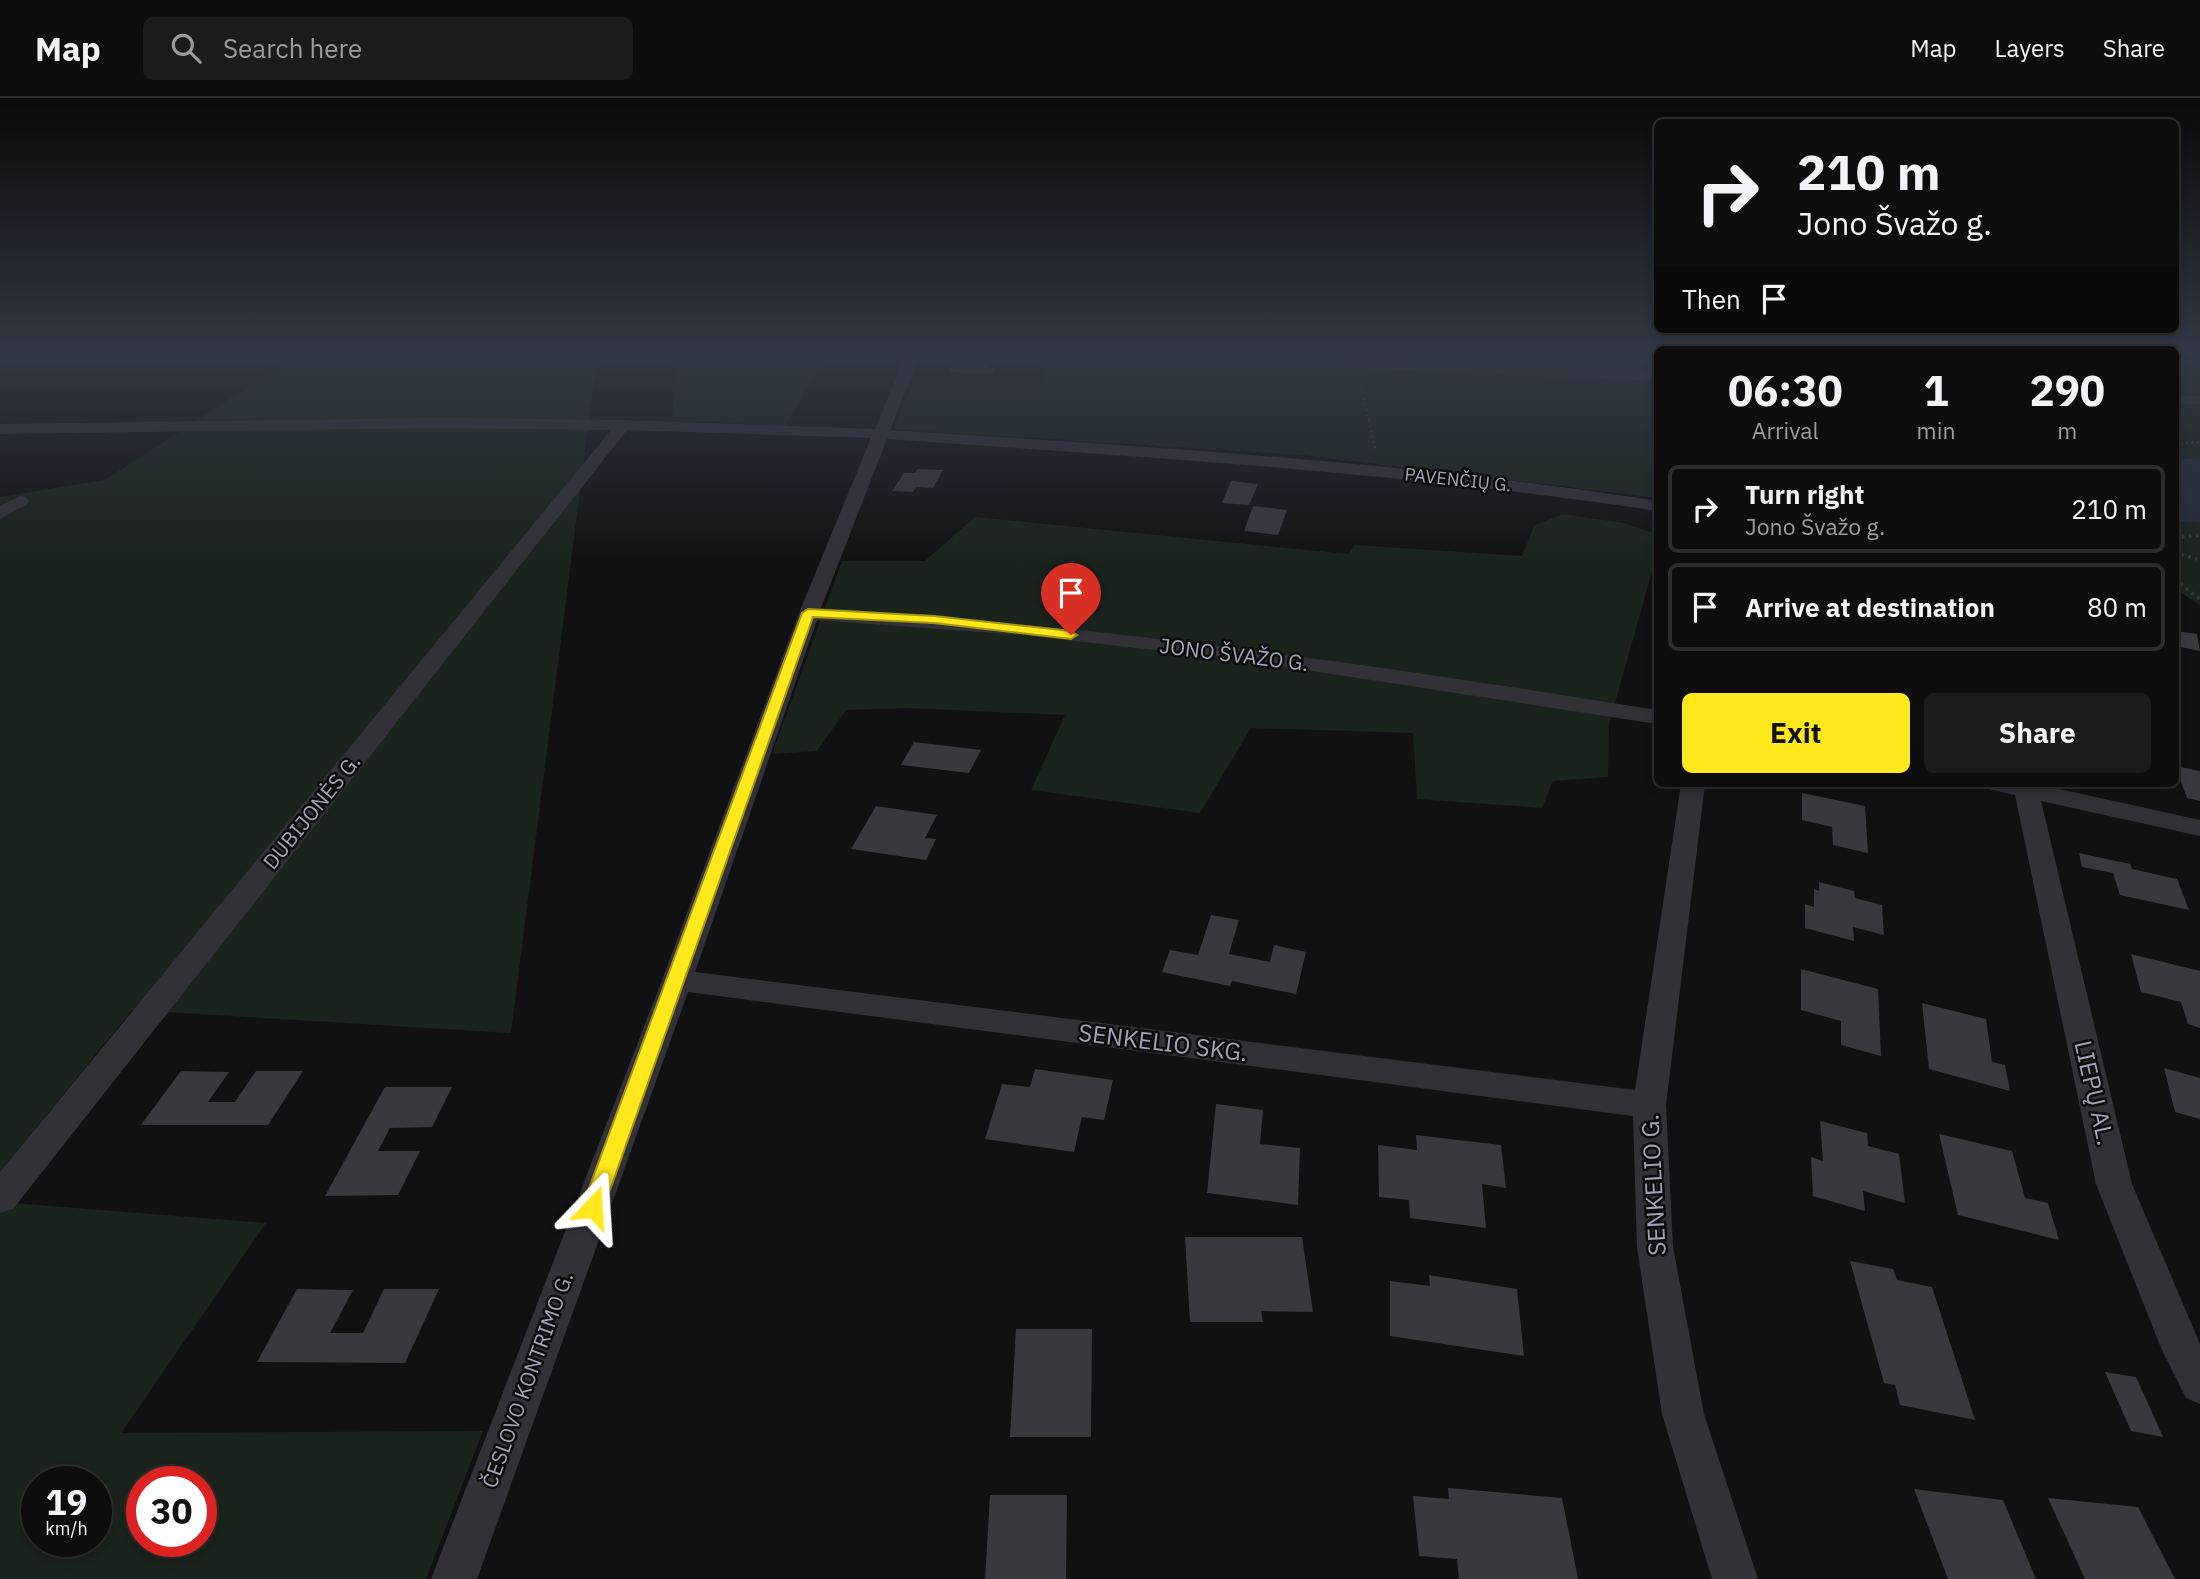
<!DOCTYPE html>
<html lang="en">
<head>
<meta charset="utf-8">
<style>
	:root { --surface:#0d0d0e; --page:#1b1b1c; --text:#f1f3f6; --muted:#9a9c9e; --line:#2d2d2e; --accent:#ffe91c }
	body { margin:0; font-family:"IBM Plex Sans",sans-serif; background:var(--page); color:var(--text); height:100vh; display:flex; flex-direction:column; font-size:26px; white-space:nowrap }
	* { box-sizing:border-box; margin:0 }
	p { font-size:23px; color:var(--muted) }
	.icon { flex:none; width:38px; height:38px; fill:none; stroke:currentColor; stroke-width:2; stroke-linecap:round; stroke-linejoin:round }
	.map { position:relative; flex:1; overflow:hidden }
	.sheet { position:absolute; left:1654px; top:248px; width:525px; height:441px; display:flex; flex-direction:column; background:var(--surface); border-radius:10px; box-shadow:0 4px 10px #0003,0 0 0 2px var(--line) }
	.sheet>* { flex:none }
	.banner { position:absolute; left:1654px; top:21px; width:525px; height:214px; border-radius:10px; box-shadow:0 4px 10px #0003,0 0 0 2px var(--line); background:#0d0d0e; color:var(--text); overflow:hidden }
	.speed { position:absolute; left:21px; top:1368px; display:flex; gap:14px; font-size:35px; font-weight:700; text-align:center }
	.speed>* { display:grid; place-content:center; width:91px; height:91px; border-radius:50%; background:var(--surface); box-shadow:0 4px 10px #0003,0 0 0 2px var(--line); line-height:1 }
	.speed small { font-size:18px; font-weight:400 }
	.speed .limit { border:10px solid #d22; background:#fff; color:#111 }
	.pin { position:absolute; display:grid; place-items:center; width:60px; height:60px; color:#fff; margin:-72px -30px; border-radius:50% 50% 50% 0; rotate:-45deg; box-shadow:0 0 7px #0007 }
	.pin .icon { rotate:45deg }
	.me { position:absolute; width:77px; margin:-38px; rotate:20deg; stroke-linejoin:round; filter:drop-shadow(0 0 5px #0008) }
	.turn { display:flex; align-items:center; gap:24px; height:147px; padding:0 28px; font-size:32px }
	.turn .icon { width:91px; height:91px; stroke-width:2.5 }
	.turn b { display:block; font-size:49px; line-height:60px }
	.then { display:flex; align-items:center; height:66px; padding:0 28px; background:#0003; gap:14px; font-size:26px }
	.eta { display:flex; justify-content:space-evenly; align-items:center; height:119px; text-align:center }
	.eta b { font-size:42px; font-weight:800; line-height:49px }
	.action { display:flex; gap:14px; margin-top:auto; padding:14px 28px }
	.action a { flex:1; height:80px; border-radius:10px; background:var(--accent); color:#111; font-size:28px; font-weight:800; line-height:80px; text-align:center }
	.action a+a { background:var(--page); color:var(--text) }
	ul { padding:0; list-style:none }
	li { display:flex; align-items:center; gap:21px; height:88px; margin:0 14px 10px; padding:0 14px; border:4px solid var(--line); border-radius:10px }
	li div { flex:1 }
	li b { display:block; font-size:26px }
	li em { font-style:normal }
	header { display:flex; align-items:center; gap:42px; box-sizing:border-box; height:98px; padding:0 35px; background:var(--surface); border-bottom:2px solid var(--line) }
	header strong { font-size:33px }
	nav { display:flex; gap:38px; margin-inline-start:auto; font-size:24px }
	.search { width:490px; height:63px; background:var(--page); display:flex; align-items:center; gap:18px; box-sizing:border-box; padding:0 24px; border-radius:10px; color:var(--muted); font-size:26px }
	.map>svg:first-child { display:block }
</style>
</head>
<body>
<header>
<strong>Map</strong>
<div class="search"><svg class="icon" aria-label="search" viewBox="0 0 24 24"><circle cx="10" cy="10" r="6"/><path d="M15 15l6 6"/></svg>Search here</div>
<nav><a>Map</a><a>Layers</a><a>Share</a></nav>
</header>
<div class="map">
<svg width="2200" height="1481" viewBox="0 0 2200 1481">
	<rect width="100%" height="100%" fill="#111113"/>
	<g fill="#1b231d" fill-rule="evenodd">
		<path d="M 294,259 L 597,259 L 511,935 L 132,912 L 0,1074 L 0,399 L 105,382 Z"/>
		<path d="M 676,259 L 825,259 L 785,328 L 672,322 Z"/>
		<path d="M 1104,259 L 1657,259 L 1657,400 L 1303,357 L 894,331 L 911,289 L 1038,291 L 1047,266 L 1103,264 Z"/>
		<path d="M 2175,259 L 2200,259 L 2200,360 L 2175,361 Z"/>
		<path d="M 1562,416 L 1624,425 L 1657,436 L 1657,456 L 1609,626 L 1608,679 L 1553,683 L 1542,710 L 1417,701 L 1413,635 L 1251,630 L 1200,715 L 1031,692 L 1065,617 L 908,610 L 846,612 L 817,653 L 772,656 L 842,463 L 925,463 L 975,419 L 1348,456 L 1354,447 L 1522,458 L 1534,428 Z"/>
		<path d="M 2175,423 L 2200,425 L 2200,507 L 2175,491 Z"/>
		<path d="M 0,1104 L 266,1125 L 121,1335 L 483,1333 L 426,1481 L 0,1481 ZM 37,1384 L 96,1384 L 96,1444 L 37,1444 ZM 142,1384 L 201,1384 L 201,1444 L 142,1444 Z"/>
	</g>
	<path fill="#262c37" d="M 2200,360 L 2200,425 L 2175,423 L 2175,361 Z"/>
	<g fill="#38383e">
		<path d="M 954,265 L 988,267 L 987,270 L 995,270 L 992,276 L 948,274 Z"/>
		<path d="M 918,371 L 943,372 L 933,390 L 916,389 L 913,394 L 892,393 L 904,375 L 915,375 Z"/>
		<path d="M 1231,383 L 1258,386 L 1249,407 L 1222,405 Z"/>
		<path d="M 1253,408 L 1287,412 L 1278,437 L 1244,433 Z"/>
		<path d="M 2175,533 L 2197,536 L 2200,553 L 2175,548 Z"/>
		<path d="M 914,644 L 981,652 L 969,675 L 901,667 Z"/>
		<path d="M 2175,668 L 2200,673 L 2200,703 L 2187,700 Z"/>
		<path d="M 1802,695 L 1865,708 L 1868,755 L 1833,747 L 1832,729 L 1802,722 Z"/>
		<path d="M 876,708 L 937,717 L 925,740 L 936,741 L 926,762 L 851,751 Z"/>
		<path d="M 2079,755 L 2130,766 L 2132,771 L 2177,781 L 2189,812 L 2120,797 L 2113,775 L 2082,769 Z"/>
		<path d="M 1819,784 L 1854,793 L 1855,800 L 1882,807 L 1884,837 L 1853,829 L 1854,843 L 1805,830 L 1805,806 L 1814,809 L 1814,791 L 1819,793 Z"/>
		<path d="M 1211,817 L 1239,822 L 1229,856 L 1270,864 L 1274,847 L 1306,854 L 1296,896 L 1232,883 L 1230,888 L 1162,874 L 1170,852 L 1198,857 Z"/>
		<path d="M 2131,856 L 2200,873 L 2200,930 L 2188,926 L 2181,904 L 2141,894 Z"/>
		<path d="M 1801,871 L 1878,891 L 1881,958 L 1841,947 L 1841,923 L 1801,912 Z"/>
		<path d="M 1922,905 L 1986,921 L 1992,964 L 2005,967 L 2010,993 L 1929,971 Z"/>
		<path d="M 2164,970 L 2200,980 L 2200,1021 L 2175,1014 Z"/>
		<path d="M 1035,971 L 1113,982 L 1104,1022 L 1082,1019 L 1074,1054 L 985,1041 L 1002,986 L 1030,989 Z"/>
		<path d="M 181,973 L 229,974 L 208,1004 L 235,1004 L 256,973 L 303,973 L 268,1027 L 141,1027 Z"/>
		<path d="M 385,989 L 452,989 L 432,1029 L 390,1030 L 378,1053 L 420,1053 L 398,1097 L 325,1098 Z"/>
		<path d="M 1216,1006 L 1263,1012 L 1260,1046 L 1300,1050 L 1298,1107 L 1207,1095 Z"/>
		<path d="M 1820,1023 L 1867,1035 L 1868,1048 L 1899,1056 L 1905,1105 L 1863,1093 L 1865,1113 L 1813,1098 L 1811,1059 L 1823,1063 Z"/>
		<path d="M 1939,1036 L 2012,1053 L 2025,1100 L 2048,1105 L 2059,1142 L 1958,1117 Z"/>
		<path d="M 1416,1037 L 1501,1047 L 1506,1090 L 1482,1086 L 1486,1130 L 1410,1120 L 1409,1102 L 1379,1099 L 1378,1047 L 1417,1052 Z"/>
		<path d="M 1185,1139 L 1302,1139 L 1313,1214 L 1261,1213 L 1263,1224 L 1190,1224 Z"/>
		<path d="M 1850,1163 L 1893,1171 L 1897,1182 L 1932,1189 L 1975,1322 L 1900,1307 L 1895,1287 L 1884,1285 Z"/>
		<path d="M 1429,1177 L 1517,1191 L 1524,1258 L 1390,1238 L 1390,1183 L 1430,1188 Z"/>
		<path d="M 297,1191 L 353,1192 L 330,1235 L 363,1235 L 384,1191 L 439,1191 L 405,1265 L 257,1264 Z"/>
		<path d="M 1016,1231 L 1092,1231 L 1091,1339 L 1010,1339 Z"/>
		<path d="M 2105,1274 L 2136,1279 L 2163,1339 L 2131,1333 Z"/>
		<path d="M 1448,1390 L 1562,1400 L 1578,1481 L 1459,1481 L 1457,1461 L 1419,1458 L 1413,1398 L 1449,1401 Z"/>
		<path d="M 1914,1391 L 2003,1402 L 2036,1481 L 1948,1481 Z"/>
		<path d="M 990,1397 L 1067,1397 L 1066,1481 L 985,1481 Z"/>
		<path d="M 2048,1400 L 2138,1409 L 2175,1481 L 2085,1481 Z"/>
	</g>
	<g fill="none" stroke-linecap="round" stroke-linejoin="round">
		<g stroke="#37383f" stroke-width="2.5" stroke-dasharray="2 3.5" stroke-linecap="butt">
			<path d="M 1360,284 L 1376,354"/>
			<path d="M 2175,346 L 2200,344"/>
		</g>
		<g stroke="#37383f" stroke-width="3.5" stroke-dasharray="2.5 4.5" stroke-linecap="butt">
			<path d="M 2175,440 L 2200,437"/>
			<path d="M 2175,454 L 2200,462"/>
			<path d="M 2175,482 L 2200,501"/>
		</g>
		<g fill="#323138" fill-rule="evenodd">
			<path d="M 905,259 L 919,259 L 890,332 C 1147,349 1403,363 1657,403 L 1657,413 C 1402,374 1144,359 887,341 L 821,510 C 1102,528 1380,567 1657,612 L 1657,626 L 1234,561 L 1022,537 L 817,522 L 695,874 L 1635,992 L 1681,686 L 1705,686 L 1666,1007 L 1673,1149 L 1704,1316 L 1758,1481 L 1712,1481 L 1662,1316 L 1637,1149 L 1633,1018 L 688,894 L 477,1481 L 431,1481 L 662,882 L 799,515 L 871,340 L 627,332 L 13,1111 L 0,1115 L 0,1074 L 611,332 L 438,330 L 0,336 L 0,326 L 438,320 L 623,322 L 875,331 Z"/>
			<path d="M 1033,259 L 1348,262 L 1348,259 L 1362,259 L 1362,262 L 1657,275 L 1657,283 L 1356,270 L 1040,263 Z"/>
			<path d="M 2175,297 L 2200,298 L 2200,306 L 2175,305 Z"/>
			<path d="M 20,398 L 26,399 L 29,403 L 26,407 L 0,421 L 0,408 Z"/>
			<path d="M 1985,686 L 2037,686 L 2200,722 L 2200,738 L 2041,703 L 2132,1086 L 2200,1246 L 2200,1306 L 2186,1300 L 2161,1250 L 2096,1086 L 2015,697 L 1988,691 Z"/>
		</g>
	</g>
	<linearGradient id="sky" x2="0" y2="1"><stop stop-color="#09090a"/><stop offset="0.55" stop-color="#323844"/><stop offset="1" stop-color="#323844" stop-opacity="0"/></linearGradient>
	<rect width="2200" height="467" fill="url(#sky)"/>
	<path fill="#ffe91c" stroke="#a69712" stroke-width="2" d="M 808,511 L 934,518 L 1071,533 L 1077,537 L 1071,541 L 934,525 L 813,519 L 604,1109 L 601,1115 L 593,1118 L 585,1115 L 582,1109 L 802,515 Z"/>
	<g text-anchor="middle" stroke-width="5" stroke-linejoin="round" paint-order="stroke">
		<g font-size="18" fill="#a0a2b5" stroke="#0c0c0d">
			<text transform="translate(1458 382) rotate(6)" y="6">PAVENČIŲ G.</text>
		</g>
		<g font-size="21" fill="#a0a2b5" stroke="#0c0c0d">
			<text transform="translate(1234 557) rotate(7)" y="7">JONO ŠVAŽO G.</text>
			<text transform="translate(312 714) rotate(-51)" y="7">DUBIJONĖS G.</text>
			<text transform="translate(528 1282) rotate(-70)" y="7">ČESLOVO KONTRIMO G.</text>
		</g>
		<g font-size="24" fill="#a0a2b5" stroke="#0c0c0d">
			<text transform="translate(1163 945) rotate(7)" y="8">SENKELIO SKG.</text>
			<text transform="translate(2094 995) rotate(77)" y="8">LIEPŲ AL.</text>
			<text transform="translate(1654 1087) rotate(-93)" y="8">SENKELIO G.</text>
		</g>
	</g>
</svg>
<div class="speed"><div>19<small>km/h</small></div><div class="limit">30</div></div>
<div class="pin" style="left:1071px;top:537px;background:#d93025"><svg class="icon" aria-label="arrive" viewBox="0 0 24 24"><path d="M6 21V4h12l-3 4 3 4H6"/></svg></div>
<svg class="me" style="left:593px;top:1109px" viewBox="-20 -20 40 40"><path d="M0-17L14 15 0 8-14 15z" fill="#ffe91c" stroke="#fff" stroke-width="4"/></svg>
<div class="banner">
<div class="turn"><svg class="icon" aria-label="right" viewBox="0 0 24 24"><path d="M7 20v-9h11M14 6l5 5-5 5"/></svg><div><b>210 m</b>Jono Švažo g.</div></div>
<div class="then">Then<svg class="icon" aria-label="arrive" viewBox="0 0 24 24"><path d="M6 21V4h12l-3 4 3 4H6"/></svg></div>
</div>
<section class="sheet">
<div class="eta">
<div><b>06:30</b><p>Arrival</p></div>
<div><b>1</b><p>min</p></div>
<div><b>290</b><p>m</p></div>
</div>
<ul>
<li><svg class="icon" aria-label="right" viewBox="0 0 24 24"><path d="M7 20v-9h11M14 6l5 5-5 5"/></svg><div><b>Turn right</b><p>Jono Švažo g.</p></div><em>210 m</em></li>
<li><svg class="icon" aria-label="arrive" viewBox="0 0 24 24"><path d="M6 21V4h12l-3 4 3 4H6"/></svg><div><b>Arrive at destination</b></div><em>80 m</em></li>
</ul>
<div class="action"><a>Exit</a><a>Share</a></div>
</section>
</div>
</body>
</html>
